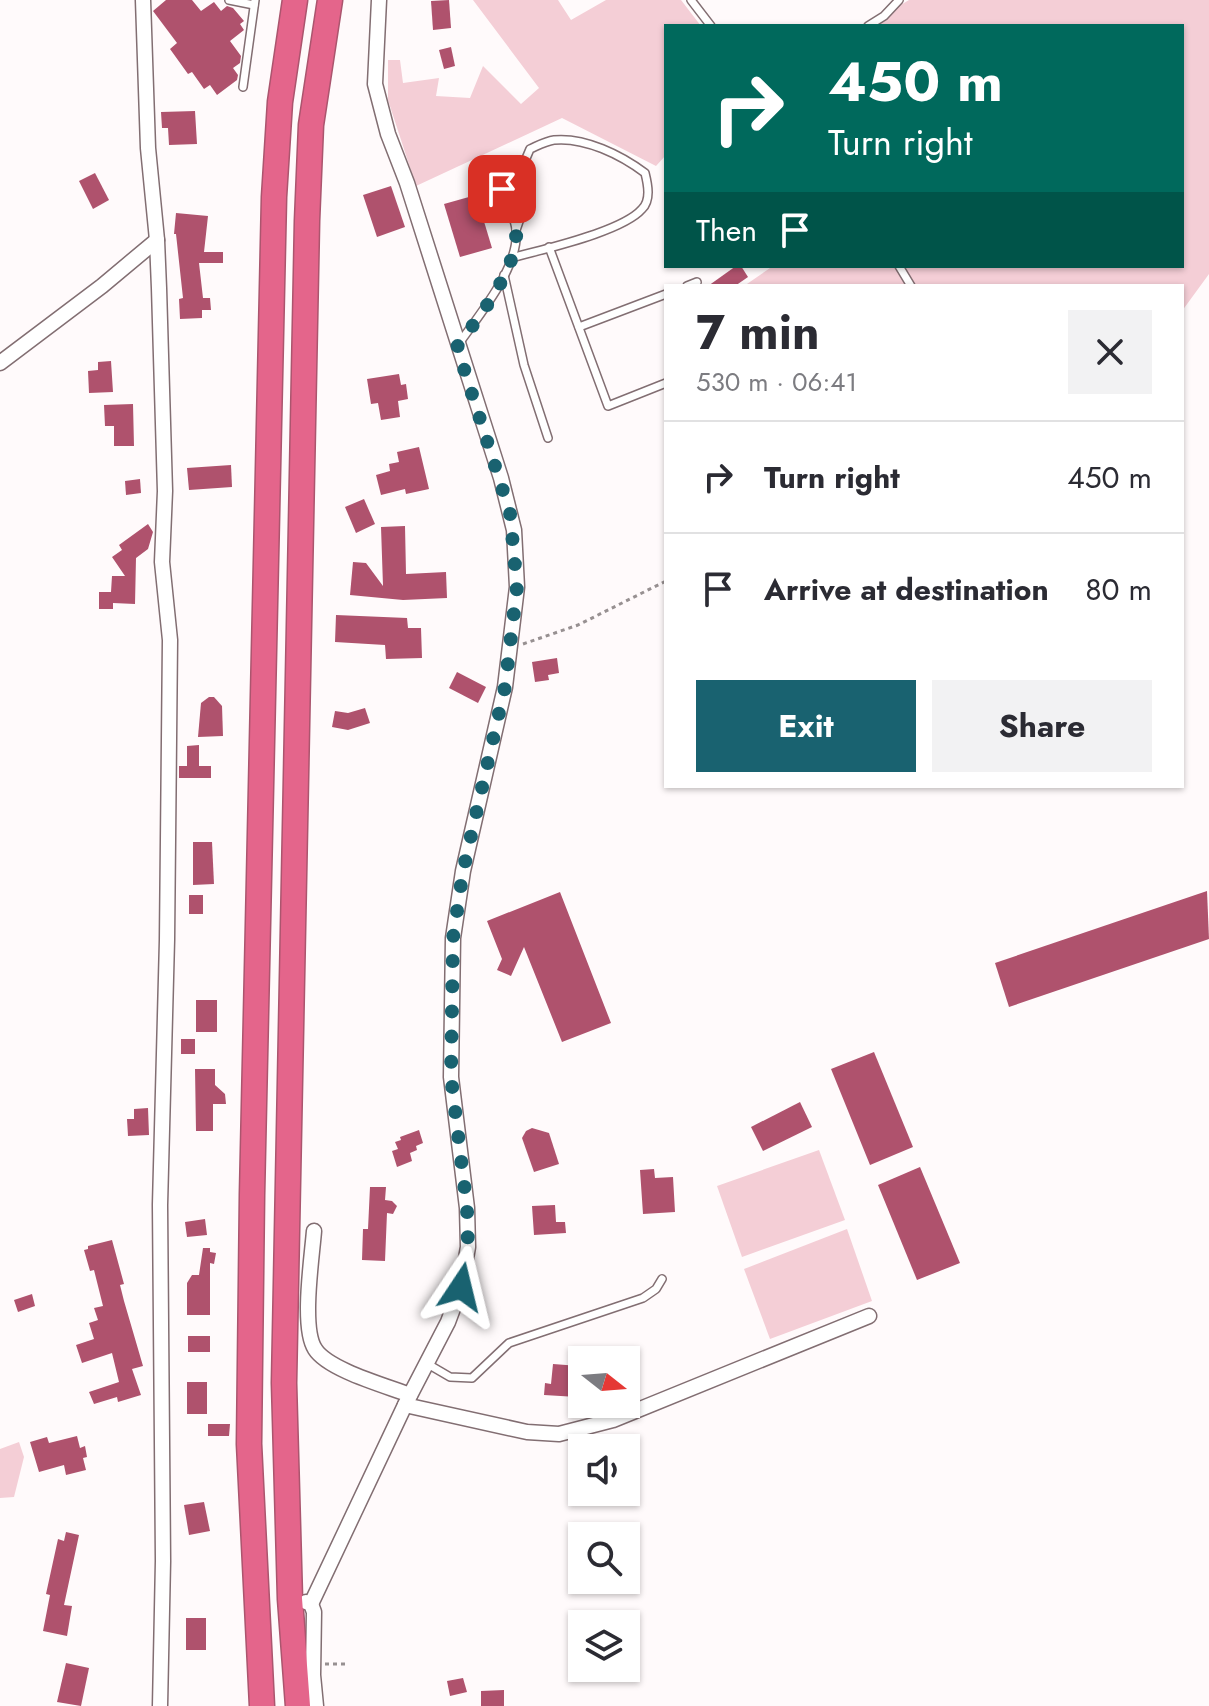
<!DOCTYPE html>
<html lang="en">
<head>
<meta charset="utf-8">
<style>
	:root { --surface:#fff; --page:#f2f2f3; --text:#2b2b33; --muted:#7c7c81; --line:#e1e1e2; --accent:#196270 }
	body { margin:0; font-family:Jost,sans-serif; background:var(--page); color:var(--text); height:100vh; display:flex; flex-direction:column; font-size:30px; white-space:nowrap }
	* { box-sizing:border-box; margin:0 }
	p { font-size:26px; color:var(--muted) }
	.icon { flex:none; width:44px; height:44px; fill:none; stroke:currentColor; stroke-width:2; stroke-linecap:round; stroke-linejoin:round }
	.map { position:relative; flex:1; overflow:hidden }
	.details { position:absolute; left:664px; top:284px; width:520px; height:504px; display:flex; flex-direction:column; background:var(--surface); border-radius:0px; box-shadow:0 2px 6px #0004 }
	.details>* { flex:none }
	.banner { position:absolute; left:664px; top:24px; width:520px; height:244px; border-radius:0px; box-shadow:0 2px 6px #0004; background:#00695c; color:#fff; overflow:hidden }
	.needle { width:52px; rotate:107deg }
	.fabs { position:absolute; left:568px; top:1346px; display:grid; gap:16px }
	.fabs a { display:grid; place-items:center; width:72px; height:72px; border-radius:0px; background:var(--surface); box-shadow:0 2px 6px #0004; font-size:40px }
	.pin { position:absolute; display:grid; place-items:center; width:68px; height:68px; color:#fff; margin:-34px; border-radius:16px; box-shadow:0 4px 12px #0006 }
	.me { position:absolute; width:88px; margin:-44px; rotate:10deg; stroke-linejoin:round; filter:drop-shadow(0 0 6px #0008) }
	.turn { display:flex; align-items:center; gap:28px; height:168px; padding:0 32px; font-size:36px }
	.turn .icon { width:104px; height:104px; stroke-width:2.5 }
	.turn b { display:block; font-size:56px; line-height:68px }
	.then { display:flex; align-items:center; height:76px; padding:0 32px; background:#0003; gap:16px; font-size:30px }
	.round { display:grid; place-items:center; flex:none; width:84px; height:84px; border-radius:0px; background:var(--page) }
	.head { display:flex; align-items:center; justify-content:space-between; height:136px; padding:0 32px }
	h1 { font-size:48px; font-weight:700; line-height:60px }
	.primary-button { display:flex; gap:16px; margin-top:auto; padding:16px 32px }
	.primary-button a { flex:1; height:92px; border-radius:0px; background:var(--accent); color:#fff; font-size:32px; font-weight:700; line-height:92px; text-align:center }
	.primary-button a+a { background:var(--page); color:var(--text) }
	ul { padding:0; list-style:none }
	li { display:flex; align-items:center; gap:24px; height:112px; padding:0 32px; border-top:2px solid var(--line) }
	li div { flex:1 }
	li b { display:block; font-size:30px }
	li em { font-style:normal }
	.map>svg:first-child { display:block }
</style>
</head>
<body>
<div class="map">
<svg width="1209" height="1706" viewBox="0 0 1209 1706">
	<rect width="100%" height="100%" fill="#fffafb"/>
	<g fill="#f4ced6">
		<path d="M 473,0 L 558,0 L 571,20 L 606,0 L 681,0 L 701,26 L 666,26 L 666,155 L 656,166 L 562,118 L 416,186 L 388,100 L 388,60 L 400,60 L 403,83 L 439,78 L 436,96 L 470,98 L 483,66 L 521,104 L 539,88 Z"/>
		<path d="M 909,0 L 1209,0 L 1209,274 L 1182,311 L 1182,286 L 744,286 L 773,266 L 1182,266 L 1182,26 L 866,26 Z"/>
		<path d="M 819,1150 L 845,1220 L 742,1257 L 717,1186 Z"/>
		<path d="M 847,1229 L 872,1301 L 770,1339 L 744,1269 Z"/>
		<path d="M 19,1442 L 24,1457 L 14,1497 L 0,1498 L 0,1449 Z"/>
	</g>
	<g fill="#af526d">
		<path d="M 166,0 L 192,0 L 201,11 L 214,2 L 221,11 L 227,6 L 233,8 L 244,21 L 240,24 L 244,30 L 230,41 L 241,56 L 240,63 L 233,68 L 238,75 L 237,80 L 217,95 L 210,85 L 204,89 L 192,72 L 188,74 L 170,49 L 177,43 L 153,11 Z"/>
		<path d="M 449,0 L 451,28 L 433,30 L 431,1 Z"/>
		<path d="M 451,47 L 455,66 L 444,69 L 439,50 Z"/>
		<path d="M 195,111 L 197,144 L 169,145 L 168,128 L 162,128 L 161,112 Z"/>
		<path d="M 95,173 L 109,200 L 93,209 L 79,181 Z"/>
		<path d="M 391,186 L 405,227 L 377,237 L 363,195 Z"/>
		<path d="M 476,195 L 492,248 L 460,257 L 444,204 Z"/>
		<path d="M 176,213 L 208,216 L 204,252 L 223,252 L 223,263 L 199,263 L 203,298 L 210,298 L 211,310 L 202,310 L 202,318 L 180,319 L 179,299 L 183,298 L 176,234 L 174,234 Z"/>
		<path d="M 736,266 L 741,266 L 748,277 L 735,286 L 708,286 Z"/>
		<path d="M 111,361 L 113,392 L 89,393 L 88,371 L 98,370 L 98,362 Z"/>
		<path d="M 399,374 L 401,385 L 406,384 L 408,399 L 398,401 L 400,417 L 381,420 L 378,403 L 371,404 L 367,379 Z"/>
		<path d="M 133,404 L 134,446 L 114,446 L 114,426 L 105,426 L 104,405 Z"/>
		<path d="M 419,447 L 429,489 L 406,494 L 405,489 L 381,495 L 376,475 L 390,471 L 389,464 L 399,462 L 397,452 Z"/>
		<path d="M 231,465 L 232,487 L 189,490 L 187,468 Z"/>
		<path d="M 140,479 L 141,493 L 126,495 L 125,481 Z"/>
		<path d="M 364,499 L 375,524 L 356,533 L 345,507 Z"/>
		<path d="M 148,524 L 153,532 L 148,549 L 136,558 L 135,604 L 113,603 L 113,609 L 99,609 L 99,592 L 111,592 L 112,576 L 125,576 L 112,557 L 122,550 L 119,545 Z"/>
		<path d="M 405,526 L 406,574 L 446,572 L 447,598 L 403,600 L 350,595 L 353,562 L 366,563 L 383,586 L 381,527 Z"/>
		<path d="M 336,615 L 407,618 L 408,628 L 421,628 L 422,658 L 386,659 L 385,645 L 335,642 Z"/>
		<path d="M 557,658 L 559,673 L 548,675 L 549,680 L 535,682 L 532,662 Z"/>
		<path d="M 457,672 L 486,687 L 478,703 L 449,688 Z"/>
		<path d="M 209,697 L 214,697 L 222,706 L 223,736 L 198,737 L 201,703 Z"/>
		<path d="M 365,708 L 370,723 L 348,730 L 332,727 L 335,711 L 348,713 Z"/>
		<path d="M 199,745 L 199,766 L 211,766 L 211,778 L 179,778 L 179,766 L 187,766 L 187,746 Z"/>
		<path d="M 193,842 L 212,842 L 214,884 L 193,885 Z"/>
		<path d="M 1207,891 L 1209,939 L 1009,1007 L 995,963 Z"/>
		<path d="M 560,892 L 611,1023 L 562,1042 L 524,947 L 511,976 L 497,970 L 502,959 L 487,921 Z"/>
		<rect x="189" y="895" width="14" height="19"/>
		<rect x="196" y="1000" width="21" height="32"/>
		<rect x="181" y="1039" width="14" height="15"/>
		<path d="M 874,1052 L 913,1147 L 870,1165 L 831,1069 Z"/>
		<path d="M 195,1069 L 215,1069 L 215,1085 L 225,1094 L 226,1104 L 213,1104 L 213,1131 L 196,1131 Z"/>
		<path d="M 800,1102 L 812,1127 L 763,1151 L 751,1127 Z"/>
		<path d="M 148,1108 L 149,1135 L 128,1136 L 127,1119 L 134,1119 L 134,1109 Z"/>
		<path d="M 532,1128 L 549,1133 L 559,1164 L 534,1172 L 522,1138 L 526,1131 Z"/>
		<path d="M 419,1130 L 423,1143 L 416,1146 L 417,1150 L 410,1153 L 412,1161 L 397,1167 L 392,1151 L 398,1149 L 395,1142 L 401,1140 L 400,1137 Z"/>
		<path d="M 920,1167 L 960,1263 L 917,1280 L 878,1185 Z"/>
		<path d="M 654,1169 L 655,1178 L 673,1177 L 675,1212 L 643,1214 L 640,1170 Z"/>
		<path d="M 370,1187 L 386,1187 L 385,1200 L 392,1201 L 397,1206 L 393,1214 L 387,1213 L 385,1261 L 362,1260 L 363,1229 L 368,1229 Z"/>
		<path d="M 555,1205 L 556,1222 L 565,1222 L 566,1233 L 534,1235 L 532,1206 Z"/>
		<path d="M 205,1219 L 207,1235 L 187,1237 L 185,1222 Z"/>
		<path d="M 112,1240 L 124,1284 L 120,1285 L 124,1301 L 143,1366 L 132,1369 L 141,1395 L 118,1402 L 117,1397 L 94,1404 L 89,1392 L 119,1382 L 112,1353 L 82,1363 L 76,1345 L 94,1339 L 89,1323 L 98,1320 L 94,1308 L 103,1306 L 94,1270 L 90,1271 L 84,1250 L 88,1249 L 88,1246 Z"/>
		<path d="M 203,1248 L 210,1248 L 210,1252 L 216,1253 L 214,1264 L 210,1263 L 210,1315 L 187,1315 L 187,1283 L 192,1275 L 199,1275 Z"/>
		<path d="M 32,1294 L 35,1306 L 18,1312 L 14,1300 Z"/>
		<rect x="188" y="1336" width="22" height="16"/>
		<path d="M 553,1364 L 579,1366 L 577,1397 L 544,1395 L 545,1383 L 551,1384 Z"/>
		<rect x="187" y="1382" width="20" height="32"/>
		<path d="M 208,1424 L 230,1424 L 229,1436 L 208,1436 Z"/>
		<path d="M 77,1436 L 80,1448 L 85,1446 L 87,1457 L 83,1458 L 86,1470 L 66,1475 L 64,1465 L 39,1472 L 30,1442 L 47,1437 L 49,1443 Z"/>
		<path d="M 204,1502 L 210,1531 L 189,1535 L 184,1505 Z"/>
		<path d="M 66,1532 L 79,1535 L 64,1605 L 72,1606 L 67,1636 L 43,1631 L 50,1595 L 46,1594 L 58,1539 L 64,1541 Z"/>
		<rect x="186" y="1618" width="20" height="32"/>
		<path d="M 66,1663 L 89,1668 L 81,1706 L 57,1702 Z"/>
		<path d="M 463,1678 L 467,1692 L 450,1696 L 447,1681 Z"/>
		<path d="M 504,1690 L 504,1706 L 481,1706 L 481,1691 Z"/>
	</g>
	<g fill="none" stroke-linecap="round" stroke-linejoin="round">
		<defs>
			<g id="lane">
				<path d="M 229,0 L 254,5"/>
				<path d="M 691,0 L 711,26"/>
				<path d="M 868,26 L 884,16 L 899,0"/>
				<path d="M 243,87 L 255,0"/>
				<path d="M 549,247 L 608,406 L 666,383"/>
				<path d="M 512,258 C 543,249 622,232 642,209 C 651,200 648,185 645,173 C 621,155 585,137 554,140 C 546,141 537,146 530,149 L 519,175 L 525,204 L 516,230"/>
				<path d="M 899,266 L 911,286"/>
				<path d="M 504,275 L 524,365 L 548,438"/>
				<path d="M 687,286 L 697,282"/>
				<path d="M 579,327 L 666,294"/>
				<path d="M 458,345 C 478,316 520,267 516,230 C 515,217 506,201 502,189"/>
				<path d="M 426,1363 L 450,1377 L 472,1378 L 509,1343 L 643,1298 L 656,1289 L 662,1279"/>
			</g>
			<g id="street">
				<path d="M 143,0 L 148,148 L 157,240 L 159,288 L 165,491 L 162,562 L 170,640 L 167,940 L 160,1205 L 163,1561 L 160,1706"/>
				<path d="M 0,363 L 102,286 L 157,240"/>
				<path d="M 314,1231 C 312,1257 301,1328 315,1349 C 328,1370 387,1386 410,1395"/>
				<path d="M 405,1405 L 527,1432 L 559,1434 L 613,1420 L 869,1316"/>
				<path d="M 306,1602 L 311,1604 L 314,1612 L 313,1675 L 316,1706"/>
				<path d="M 311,1604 L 405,1405 L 448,1322 L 461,1287 L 468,1247 L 467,1208 L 451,1077 L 453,938 L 463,871 L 505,687 L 517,587 L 514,530 L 501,478 L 407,183 L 388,134 L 375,84 L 379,0"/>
			</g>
			<g id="highway">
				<path d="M 262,1706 L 249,1444 L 252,1195 L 274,197 L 280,102 L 295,0"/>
				<path d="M 298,1706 L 290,1599 L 284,1383 L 307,221 L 311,125 L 330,0"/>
			</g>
		</defs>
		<use href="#lane" stroke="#826e72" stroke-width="10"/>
		<use href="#street" stroke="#826e72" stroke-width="17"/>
		<use href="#highway" stroke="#ab556e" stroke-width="27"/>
		<g stroke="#979091" stroke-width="3" stroke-dasharray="4 4" stroke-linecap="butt">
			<path d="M 523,644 L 578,625 L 666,581"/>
			<path d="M 325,1664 L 348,1664"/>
		</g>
		<use href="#lane" stroke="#fff" stroke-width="7"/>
		<use href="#street" stroke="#fff" stroke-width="14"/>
		<use href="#highway" stroke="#e4658b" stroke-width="24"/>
	</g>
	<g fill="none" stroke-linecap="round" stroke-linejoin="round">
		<path stroke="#196270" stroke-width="14" stroke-dasharray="0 25.2" d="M 461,1287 L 468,1247 L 467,1208 L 451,1077 L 453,938 L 463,871 L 505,687 L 517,587 L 510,513 L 457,347 C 478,318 519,268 516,230 C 515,217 506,201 502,189"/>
	</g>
</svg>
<div class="fabs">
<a><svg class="needle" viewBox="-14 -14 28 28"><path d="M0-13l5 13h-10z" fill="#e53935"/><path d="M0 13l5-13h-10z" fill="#7c7c81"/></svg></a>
<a><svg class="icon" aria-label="sound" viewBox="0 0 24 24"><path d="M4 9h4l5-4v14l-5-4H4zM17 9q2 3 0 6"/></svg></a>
<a><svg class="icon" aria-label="search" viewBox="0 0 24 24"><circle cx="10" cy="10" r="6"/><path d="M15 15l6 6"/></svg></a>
<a><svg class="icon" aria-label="layers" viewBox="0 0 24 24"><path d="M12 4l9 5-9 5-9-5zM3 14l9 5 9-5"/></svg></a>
</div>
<div class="pin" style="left:502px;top:189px;background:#d93025"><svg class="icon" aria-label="arrive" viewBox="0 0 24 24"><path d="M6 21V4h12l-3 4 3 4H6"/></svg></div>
<svg class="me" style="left:461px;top:1287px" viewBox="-20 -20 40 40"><path d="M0-17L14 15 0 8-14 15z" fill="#196270" stroke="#fff" stroke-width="4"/></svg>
<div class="banner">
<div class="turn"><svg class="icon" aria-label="right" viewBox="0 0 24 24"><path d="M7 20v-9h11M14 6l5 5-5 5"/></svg><div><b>450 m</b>Turn right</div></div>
<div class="then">Then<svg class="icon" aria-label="arrive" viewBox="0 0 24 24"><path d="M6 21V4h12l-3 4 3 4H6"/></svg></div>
</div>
<section class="details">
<div class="head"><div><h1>7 min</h1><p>530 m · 06:41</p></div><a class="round"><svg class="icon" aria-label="close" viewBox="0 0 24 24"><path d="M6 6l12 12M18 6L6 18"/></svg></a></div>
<ul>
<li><svg class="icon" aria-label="right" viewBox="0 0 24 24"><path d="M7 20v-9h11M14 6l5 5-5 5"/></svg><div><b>Turn right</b></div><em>450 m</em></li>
<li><svg class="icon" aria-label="arrive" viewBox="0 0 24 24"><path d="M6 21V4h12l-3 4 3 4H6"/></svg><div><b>Arrive at destination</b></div><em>80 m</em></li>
</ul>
<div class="primary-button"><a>Exit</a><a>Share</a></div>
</section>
</div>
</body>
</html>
